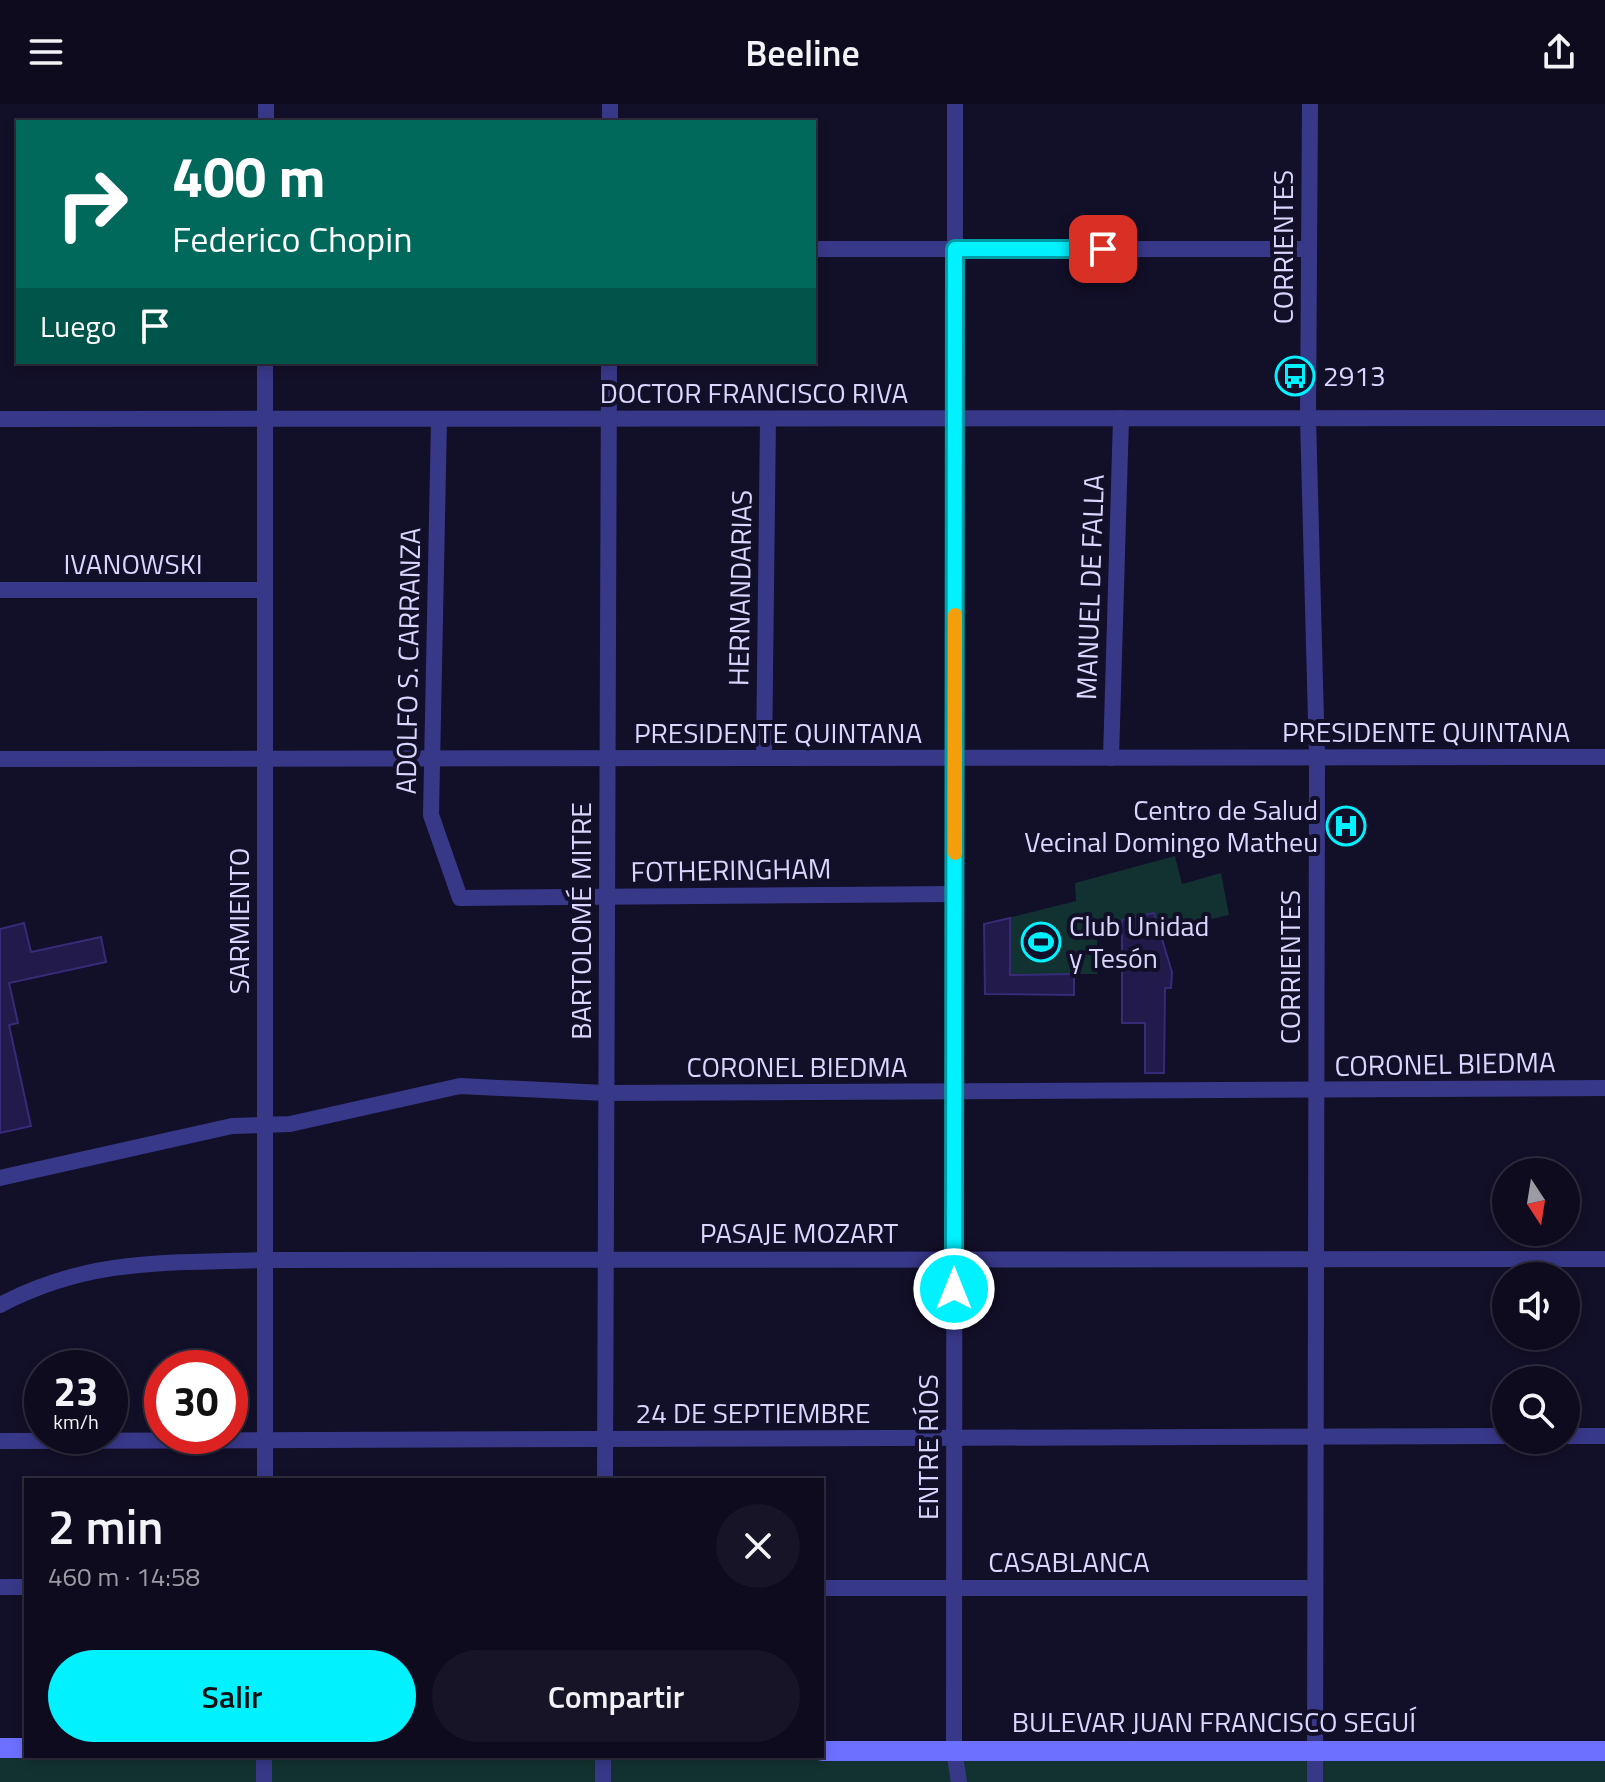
<!DOCTYPE html>
<html lang="es">
<head>
<meta charset="utf-8">
<style>
	:root { --surface:#0e0b1e; --page:#171427; --text:#f1f3f6; --muted:#9b9ba4; --line:#2e2b3c; --accent:#02f1ff }
	body { margin:0; font-family:"Titillium Web",sans-serif; background:var(--page); color:var(--text); height:100vh; display:flex; flex-direction:column; font-size:30px; white-space:nowrap }
	* { box-sizing:border-box; margin:0 }
	p { font-size:26px; color:var(--muted) }
	.icon { flex:none; width:44px; height:44px; fill:none; stroke:currentColor; stroke-width:2; stroke-linecap:round; stroke-linejoin:round }
	.map { position:relative; flex:1; overflow:hidden }
	.panel { position:absolute; left:24px; top:1374px; width:800px; height:280px; display:flex; flex-direction:column; background:var(--surface); border-radius:0px; box-shadow:0 4px 12px #0003,0 0 0 2px var(--line) }
	.panel>* { flex:none }
	.banner { position:absolute; left:16px; top:16px; width:800px; height:244px; border-radius:0px; box-shadow:0 4px 12px #0003,0 0 0 2px var(--line); background:#00695c; color:#fff; overflow:hidden }
	.needle { width:52px; rotate:168deg }
	.tools { position:absolute; left:1492px; top:1054px; display:grid; gap:16px }
	.tools a { display:grid; place-items:center; width:88px; height:88px; border-radius:50%; background:var(--surface); box-shadow:0 4px 12px #0003,0 0 0 2px var(--line); font-size:40px }
	.speed { position:absolute; left:24px; top:1246px; display:flex; gap:16px; font-size:40px; font-weight:700; text-align:center }
	.speed>* { display:grid; place-content:center; width:104px; height:104px; border-radius:50%; background:var(--surface); box-shadow:0 4px 12px #0003,0 0 0 2px var(--line); line-height:1 }
	.speed small { font-size:20px; font-weight:400 }
	.speed .limit { border:12px solid #d22; background:#fff; color:#111 }
	.pin { position:absolute; display:grid; place-items:center; width:68px; height:68px; color:#fff; margin:-34px; border-radius:16px; box-shadow:0 4px 12px #0006 }
	.me { position:absolute; width:88px; margin:-44px; rotate:0deg; stroke-linejoin:round; filter:drop-shadow(0 0 6px #0008) }
	.turn { display:flex; align-items:center; gap:28px; height:168px; padding:0 24px; font-size:36px }
	.turn .icon { width:104px; height:104px; stroke-width:2.5 }
	.turn b { display:block; font-size:56px; line-height:68px }
	.then { display:flex; align-items:center; height:76px; padding:0 24px; background:#0003; gap:16px; font-size:30px }
	.round { display:grid; place-items:center; flex:none; width:84px; height:84px; border-radius:42px; background:var(--page) }
	.summary { display:flex; align-items:center; justify-content:space-between; height:136px; padding:0 24px }
	h1 { font-size:48px; font-weight:600; line-height:60px }
	.cta { display:flex; gap:16px; margin-top:auto; padding:16px 24px }
	.cta a { flex:1; height:92px; border-radius:48px; background:var(--accent); color:#111; font-size:32px; font-weight:600; line-height:92px; text-align:center }
	.cta a+a { background:var(--page); color:var(--text) }
	header { display:flex; justify-content:space-between; align-items:center; height:104px; padding:0 24px; background:var(--surface); font-size:36px; font-weight:600 }
	.map>svg:first-child { display:block }
</style>
</head>
<body>
<header><svg class="icon" aria-label="menu" viewBox="0 0 24 24"><path d="M4 6h16M4 12h16M4 18h16"/></svg>Beeline<svg class="icon" aria-label="share" viewBox="0 0 24 24"><path d="M12 15V3M7 8l5-5 5 5M5 13v7h14v-7"/></svg></header>
<div class="map">
<svg width="1605" height="1678" viewBox="0 0 1605 1678">
	<rect width="100%" height="100%" fill="#120f28"/>
	<g fill="#113230">
		<path d="M 1175,752 L 1182,780 L 1221,769 L 1229,811 L 1160,827 L 1154,809 L 1097,822 L 1097,870 L 1074,870 L 1074,891 L 985,890 L 984,820 L 1076,797 L 1075,779 Z"/>
		<path d="M 0,1644 L 26,1652 L 1605,1647 L 1605,1678 L 0,1678 Z"/>
	</g>
	<g fill="#211a4a" stroke="#372b77" stroke-width="2">
		<path d="M 1154,809 L 1172,868 L 1171,884 L 1165,884 L 1164,969 L 1145,969 L 1145,919 L 1122,919 L 1122,816 Z"/>
		<path d="M 1010,814 L 1010,871 L 1074,870 L 1074,891 L 985,890 L 984,820 Z"/>
		<path d="M 24,819 L 31,848 L 101,833 L 106,858 L 9,879 L 18,919 L 9,921 L 31,1022 L 0,1029 L 0,825 Z"/>
	</g>
	<g fill="none" stroke-linecap="round" stroke-linejoin="round">
		<g stroke="#383889" stroke-width="16">
			<path d="M 955,0 L 954,1646 L 959,1678"/>
			<path d="M 1310,0 L 1308,314 L 1317,654 L 1315,1678"/>
			<path d="M 266,18 L 266,0"/>
			<path d="M 610,18 L 610,0"/>
			<path d="M 814,145 L 1309,145"/>
			<path d="M 0,315 L 1605,314"/>
			<path d="M 439,316 L 431,711 L 460,794 L 955,790"/>
			<path d="M 0,486 L 265,486"/>
			<path d="M 764,654 L 768,315"/>
			<path d="M 1111,654 L 1121,314"/>
			<path d="M 0,655 L 1605,653"/>
			<path d="M 0,1074 L 232,1022 L 290,1020 L 460,982 L 605,989 L 1605,984"/>
			<path d="M 0,1201 C 89,1154 166,1159 265,1156 L 1605,1155"/>
			<path d="M 1566,1332 L 1605,1332"/>
			<path d="M 0,1337 L 1506,1332"/>
			<path d="M 265,1376 L 265,258"/>
			<path d="M 605,1376 L 609,258"/>
			<path d="M 0,1483 L 26,1483"/>
			<path d="M 822,1484 L 1315,1484"/>
			<path d="M 264,1678 L 264,1652"/>
			<path d="M 603,1678 L 603,1652"/>
		</g>
		<g stroke="#6d70ff" stroke-width="20">
			<path d="M 0,1644 L 26,1644"/>
			<path d="M 822,1647 L 1605,1647"/>
		</g>
	</g>
	<g fill="none" stroke-linecap="round" stroke-linejoin="round">
		<defs>
			<path id="route" d="M 954,1185 L 955,145 L 1103,145"/>
		</defs>
		<use href="#route" stroke="#019da6" stroke-width="20"/>
		<use href="#route" stroke="#02f1ff" stroke-width="14"/>
		<path stroke="#f59e0b" stroke-width="14" d="M 955,749 L 955,511"/>
	</g>
	<defs>
		<symbol id="bus-ring" viewBox="-11 -11 22 22"><circle r="9.5" fill="#120f28" stroke="#02f1ff" stroke-width="1.5"/><path d="M-5-6H5V4H4V6H2V4H-2V6H-4V4H-5ZM-3.5-4V0h7V-4ZM-3.5 1.2v1.5H-2V1.2ZM2 1.2v1.5H3.5V1.2Z" fill="#02f1ff"/></symbol>
		<symbol id="hospital-ring" viewBox="-11 -11 22 22"><circle r="9.5" fill="#120f28" stroke="#02f1ff" stroke-width="1.5"/><path d="M-5-5h3v3.5h4V-5h3V5h-3V1.5h-4V5h-3Z" fill="#02f1ff"/></symbol>
		<symbol id="stadium-ring" viewBox="-11 -11 22 22"><circle r="9.5" fill="#120f28" stroke="#02f1ff" stroke-width="1.5"/><path d="M0-5a6.5 5 0 1 0 0 10a6.5 5 0 1 0 0-10ZM-3.5-1.8h7v3.6h-7Z" fill="#02f1ff"/></symbol>
	</defs>
	<g fill-rule="evenodd">
		<use href="#bus-ring" x="1273" y="250" width="44" height="44"/>
		<use href="#hospital-ring" x="1324" y="700" width="44" height="44"/>
		<use href="#stadium-ring" x="1019" y="816" width="44" height="44"/>
	</g>
	<g text-anchor="middle" stroke-width="8" stroke-linejoin="round" paint-order="stroke">
		<g font-size="28" fill="#d9d6ff" stroke="#120f28">
			<text transform="translate(1283 143) rotate(-90)" y="10">CORRIENTES</text>
			<text x="754" y="299">DOCTOR FRANCISCO RIVA</text>
			<text x="133" y="470">IVANOWSKI</text>
			<text transform="translate(1090 483) rotate(-88)" y="10">MANUEL DE FALLA</text>
			<text transform="translate(740 484) rotate(-89)" y="10">HERNANDARIAS</text>
			<text transform="translate(408 557) rotate(-89)" y="10">ADOLFO S. CARRANZA</text>
			<text x="1426" y="638">PRESIDENTE QUINTANA</text>
			<text x="778" y="639">PRESIDENTE QUINTANA</text>
			<text transform="translate(731 766) rotate(-1)" y="10">FOTHERINGHAM</text>
			<text transform="translate(239 817) rotate(-90)" y="10">SARMIENTO</text>
			<text transform="translate(581 817) rotate(-90)" y="10">BARTOLOMÉ MITRE</text>
			<text transform="translate(1290 863) rotate(-90)" y="10">CORRIENTES</text>
			<text transform="translate(1445 960) rotate(-1)" y="10">CORONEL BIEDMA</text>
			<text x="797" y="973">CORONEL BIEDMA</text>
			<text x="799" y="1139">PASAJE MOZART</text>
			<text x="753" y="1319">24 DE SEPTIEMBRE</text>
			<text transform="translate(928 1343) rotate(-90)" y="10">ENTRE RÍOS</text>
			<text x="1069" y="1468">CASABLANCA</text>
			<text x="1214" y="1628">BULEVAR JUAN FRANCISCO SEGUÍ</text>
		</g>
		<g font-size="28" fill="#d9d6ff" stroke="#120f28" text-anchor="start">
			<text x="1323" y="282">2913</text>
			<text x="1318" y="716" text-anchor="end">Centro de Salud<tspan x="1318" dy="32">Vecinal Domingo Matheu</tspan></text>
			<text x="1069" y="832">Club Unidad<tspan x="1069" dy="32">y Tesón</tspan></text>
		</g>
	</g>
</svg>
<div class="tools">
<a><svg class="needle" viewBox="-14 -14 28 28"><path d="M0-13l5 13h-10z" fill="#e53935"/><path d="M0 13l5-13h-10z" fill="#9b9ba4"/></svg></a>
<a><svg class="icon" aria-label="sound" viewBox="0 0 24 24"><path d="M4 9h4l5-4v14l-5-4H4zM17 9q2 3 0 6"/></svg></a>
<a><svg class="icon" aria-label="search" viewBox="0 0 24 24"><circle cx="10" cy="10" r="6"/><path d="M15 15l6 6"/></svg></a>
</div>
<div class="speed"><div>23<small>km/h</small></div><div class="limit">30</div></div>
<div class="pin" style="left:1103px;top:145px;background:#d93025"><svg class="icon" aria-label="arrive" viewBox="0 0 24 24"><path d="M6 21V4h12l-3 4 3 4H6"/></svg></div>
<svg class="me" style="left:954px;top:1185px" viewBox="-20 -20 40 40"><circle r="17" fill="#02f1ff" stroke="#fff" stroke-width="3"/><path d="M0-11L8 9 0 5-8 9z" fill="#fff"/></svg>
<div class="banner">
<div class="turn"><svg class="icon" aria-label="right" viewBox="0 0 24 24"><path d="M7 20v-9h11M14 6l5 5-5 5"/></svg><div><b>400 m</b>Federico Chopin</div></div>
<div class="then">Luego<svg class="icon" aria-label="arrive" viewBox="0 0 24 24"><path d="M6 21V4h12l-3 4 3 4H6"/></svg></div>
</div>
<section class="panel">
<div class="summary"><div><h1>2 min</h1><p>460 m · 14:58</p></div><a class="round"><svg class="icon" aria-label="close" viewBox="0 0 24 24"><path d="M6 6l12 12M18 6L6 18"/></svg></a></div>
<div class="cta"><a>Salir</a><a>Compartir</a></div>
</section>
</div>
</body>
</html>
